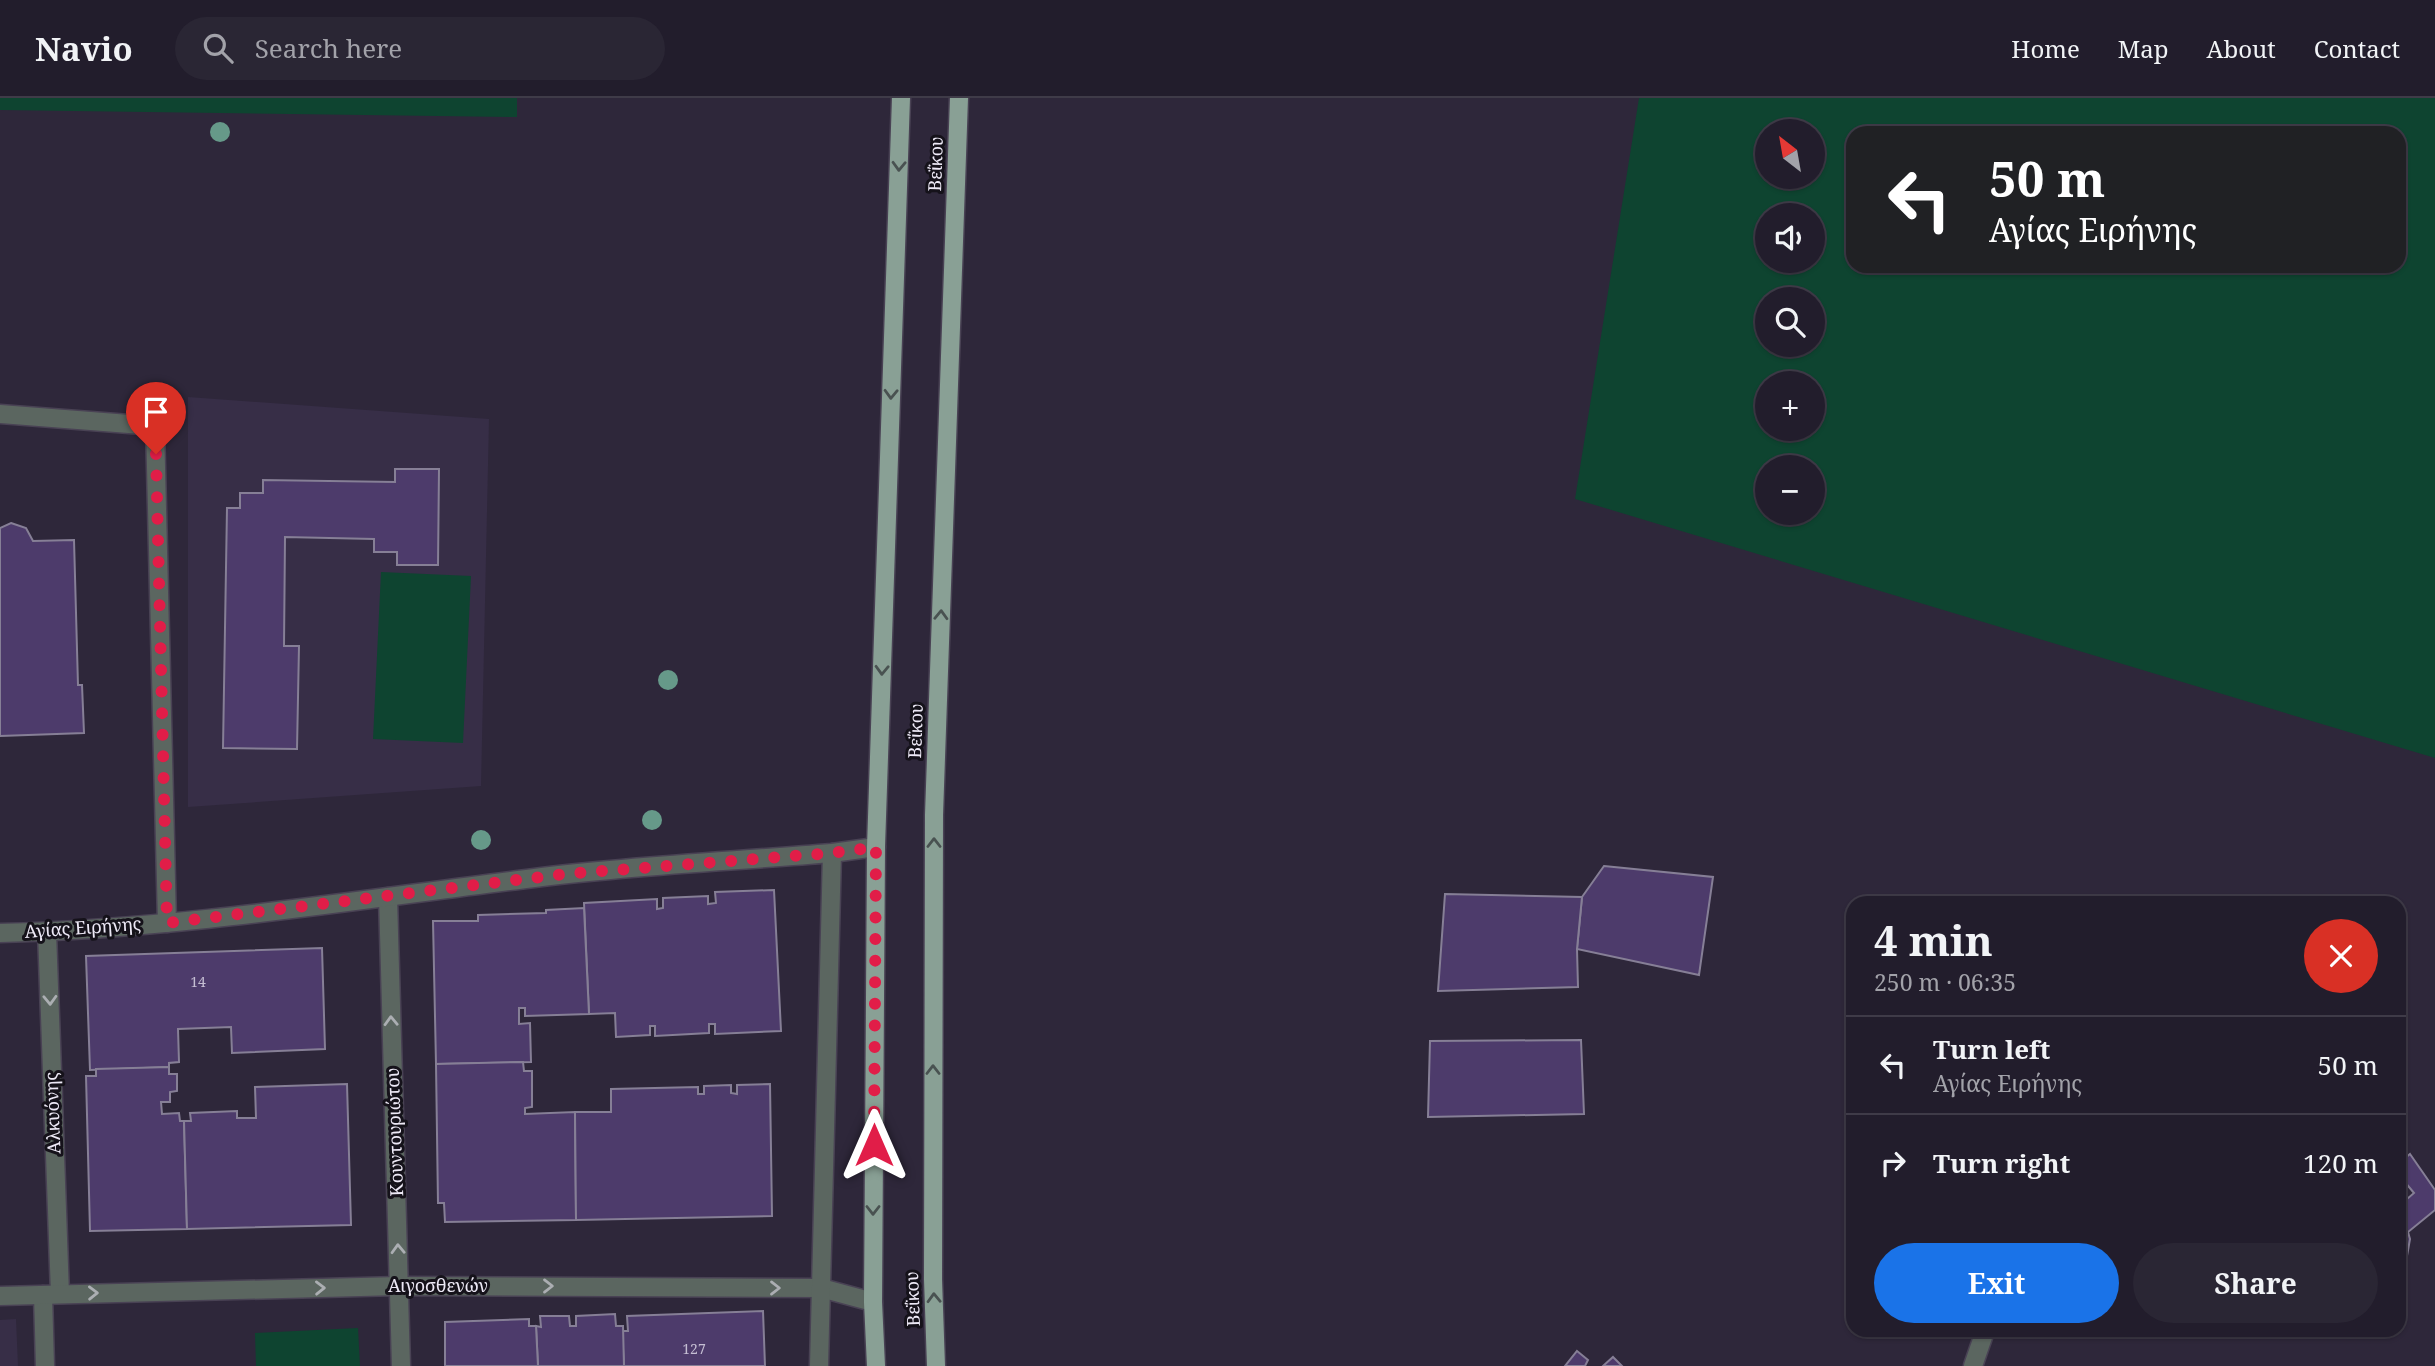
<!DOCTYPE html>
<html lang="en">
<head>
<meta charset="utf-8">
<style>
	:root { --surface:#221d2c; --page:#2a2634; --text:#f1f3f6; --muted:#a2a2a9; --line:#3f3b48; --accent:#1a73e8 }
	body { margin:0; font-family:"Noto Serif",serif; background:var(--page); color:var(--text); height:100vh; display:flex; flex-direction:column; font-size:26px; white-space:nowrap }
	* { box-sizing:border-box; margin:0 }
	p { font-size:23px; color:var(--muted) }
	.icon { flex:none; width:38px; height:38px; fill:none; stroke:currentColor; stroke-width:2; stroke-linecap:round; stroke-linejoin:round }
	.map { position:relative; flex:1; overflow:hidden }
	.side { position:absolute; left:1846px; top:798px; width:560px; height:441px; display:flex; flex-direction:column; background:var(--surface); border-radius:21px; box-shadow:0 2px 5px #0004,0 0 0 2px var(--line) }
	.side>* { flex:none }
	.top-card { position:absolute; left:1846px; top:28px; width:560px; height:147px; border-radius:21px; box-shadow:0 2px 5px #0004,0 0 0 2px var(--line); background:#202124; color:#fff; overflow:hidden }
	.needle { width:46px; rotate:329deg }
	.fabs { position:absolute; left:1755px; top:21px; display:grid; gap:14px }
	.fabs a { display:grid; place-items:center; width:70px; height:70px; border-radius:50%; background:var(--surface); box-shadow:0 2px 5px #0004,0 0 0 2px var(--line); font-size:35px }
	.pin { position:absolute; display:grid; place-items:center; width:60px; height:60px; color:#fff; margin:-72px -30px; border-radius:50% 50% 50% 0; rotate:-45deg; box-shadow:0 0 7px #0007 }
	.pin .icon { rotate:45deg }
	.me { position:absolute; width:77px; margin:-38px; rotate:0deg; stroke-linejoin:round; filter:drop-shadow(0 0 5px #0008) }
	.turn { display:flex; align-items:center; gap:24px; height:147px; padding:0 28px; font-size:32px }
	.turn .icon { width:91px; height:91px; stroke-width:2.5 }
	.turn b { display:block; font-size:49px; line-height:60px }
	.round { display:grid; place-items:center; flex:none; width:74px; height:74px; border-radius:37px; background:var(--page) }
	.overview { display:flex; align-items:center; justify-content:space-between; height:119px; padding:0 28px }
	h1 { font-size:42px; font-weight:700; line-height:52px }
	.cta { display:flex; gap:14px; margin-top:auto; padding:14px 28px }
	.cta a { flex:1; height:80px; border-radius:42px; background:var(--accent); color:#fff; font-size:28px; font-weight:700; line-height:80px; text-align:center }
	.cta a+a { background:var(--page); color:var(--text) }
	ul { padding:0; list-style:none }
	li { display:flex; align-items:center; gap:21px; height:98px; padding:0 28px; border-top:2px solid var(--line) }
	li div { flex:1 }
	li b { display:block; font-size:26px }
	li em { font-style:normal }
	header { display:flex; align-items:center; gap:42px; box-sizing:border-box; height:98px; padding:0 35px; background:var(--surface); border-bottom:2px solid var(--line) }
	header strong { font-size:33px }
	nav { display:flex; gap:38px; margin-inline-start:auto; font-size:24px }
	.search { width:490px; height:63px; background:var(--page); display:flex; align-items:center; gap:18px; box-sizing:border-box; padding:0 24px; border-radius:38px; color:var(--muted); font-size:26px }
	.map>svg:first-child { display:block }
</style>
</head>
<body>
<header>
<strong>Navio</strong>
<div class="search"><svg class="icon" aria-label="search" viewBox="0 0 24 24"><circle cx="10" cy="10" r="6"/><path d="M15 15l6 6"/></svg>Search here</div>
<nav><a>Home</a><a>Map</a><a>About</a><a>Contact</a></nav>
</header>
<div class="map">
<svg width="2435" height="1268" viewBox="0 0 2435 1268">
	<rect width="100%" height="100%" fill="#2e273a"/>
	<g fill="#372e47">
		<path d="M 188,299 L 489,321 L 481,688 L 188,709 Z"/>
		<path d="M 16,1221 L 18,1268 L 0,1268 L 0,1222 Z"/>
	</g>
	<g fill="#0e4430" fill-rule="evenodd">
		<path d="M 0,0 L 517,0 L 517,19 L 0,12 Z"/>
		<path d="M 1639,0 L 2435,0 L 2435,660 L 1575,401 ZM 1768,33 L 1813,33 L 1813,79 L 1768,79 ZM 1853,35 L 2399,35 L 2399,168 L 1853,168 ZM 1768,117 L 1813,117 L 1813,163 L 1768,163 ZM 1768,201 L 1813,201 L 1813,247 L 1768,247 ZM 1768,285 L 1813,285 L 1813,331 L 1768,331 ZM 1768,369 L 1813,369 L 1813,415 L 1768,415 Z"/>
		<path d="M 381,474 L 471,478 L 463,645 L 373,641 Z"/>
		<path d="M 358,1230 L 360,1268 L 256,1268 L 255,1235 Z"/>
	</g>
	<g fill="#4d3b6b" stroke="#867f96" stroke-width="2">
		<path d="M 395,371 L 439,371 L 438,467 L 397,467 L 397,454 L 374,454 L 374,441 L 285,439 L 284,548 L 299,548 L 297,651 L 223,650 L 227,410 L 240,410 L 240,395 L 263,395 L 263,382 L 395,384 Z"/>
		<path d="M 11,425 L 26,430 L 33,443 L 74,442 L 78,587 L 82,587 L 84,635 L 0,638 L 0,430 Z"/>
		<path d="M 1604,768 L 1713,779 L 1699,877 L 1577,851 L 1582,799 Z"/>
		<path d="M 774,792 L 781,933 L 715,936 L 715,926 L 709,926 L 709,935 L 655,938 L 655,928 L 650,928 L 650,937 L 616,939 L 615,915 L 589,916 L 584,805 L 657,801 L 657,811 L 663,810 L 663,800 L 708,798 L 708,806 L 716,805 L 715,794 Z"/>
		<path d="M 1445,796 L 1582,799 L 1577,851 L 1578,889 L 1438,893 Z"/>
		<path d="M 584,810 L 589,916 L 525,918 L 525,910 L 519,910 L 519,926 L 530,925 L 531,964 L 436,966 L 433,823 L 478,823 L 478,817 L 546,815 L 546,812 Z"/>
		<path d="M 322,850 L 325,951 L 232,955 L 231,929 L 178,931 L 179,964 L 169,965 L 169,969 L 90,972 L 86,858 Z"/>
		<path d="M 1581,942 L 1584,1016 L 1428,1019 L 1430,943 Z"/>
		<path d="M 523,964 L 524,973 L 532,973 L 532,1009 L 525,1010 L 525,1016 L 575,1014 L 576,1122 L 445,1124 L 444,1105 L 438,1105 L 436,966 Z"/>
		<path d="M 169,969 L 169,976 L 177,976 L 177,993 L 170,994 L 170,1004 L 161,1004 L 162,1016 L 179,1015 L 180,1023 L 184,1023 L 187,1131 L 90,1133 L 86,978 L 96,978 L 96,971 Z"/>
		<path d="M 347,986 L 351,1127 L 187,1131 L 184,1023 L 191,1023 L 190,1015 L 237,1013 L 237,1020 L 256,1020 L 255,989 Z"/>
		<path d="M 770,986 L 772,1118 L 576,1122 L 575,1014 L 611,1014 L 611,991 L 698,989 L 698,996 L 704,996 L 704,988 L 731,987 L 731,995 L 737,996 L 737,987 Z"/>
		<path d="M 2410,1056 L 2435,1092 L 2435,1112 L 2408,1134 L 2410,1141 L 2399,1203 L 2399,1108 L 2414,1095 L 2399,1077 L 2399,1065 Z"/>
		<path d="M 763,1213 L 765,1268 L 624,1268 L 622,1233 L 628,1233 L 627,1218 Z"/>
		<path d="M 615,1216 L 616,1228 L 623,1228 L 624,1268 L 538,1268 L 536,1228 L 541,1229 L 540,1218 L 569,1218 L 570,1228 L 576,1228 L 576,1218 Z"/>
		<path d="M 529,1221 L 529,1228 L 536,1228 L 538,1268 L 445,1268 L 445,1224 Z"/>
		<path d="M 1577,1253 L 1588,1262 L 1585,1268 L 1565,1268 Z"/>
		<path d="M 1613,1259 L 1622,1268 L 1603,1268 Z"/>
	</g>
	<g fill="none" stroke-linecap="round" stroke-linejoin="round">
		<defs>
			<g id="minor">
				<path d="M 0,316 L 155,328 L 167,825"/>
				<path d="M 388,799 L 401,1268"/>
				<path d="M 47,834 L 60,1196"/>
				<path d="M 0,835 C 181,831 362,801 542,779 C 638,767 736,763 832,755 L 876,749"/>
				<path d="M 43,1197 L 45,1268"/>
				<path d="M 0,1198 L 399,1188 L 821,1190 L 873,1204"/>
				<path d="M 819,1268 L 832,755"/>
				<path d="M 1973,1268 L 1984,1236"/>
			</g>
			<g id="major">
				<path d="M 876,1268 L 873,1204 L 876,749 L 901,0"/>
				<path d="M 936,1268 L 933,1181 L 934,717 L 959,0"/>
			</g>
		</defs>
		<use href="#minor" stroke="#494254" stroke-width="21"/>
		<use href="#major" stroke="#494254" stroke-width="21"/>
		<use href="#minor" stroke="#5b6660" stroke-width="18"/>
		<use href="#major" stroke="#89a095" stroke-width="18"/>
	</g>
	<g fill="#669989">
		<circle cx="220" cy="34" r="10"/>
		<circle cx="668" cy="582" r="10"/>
		<circle cx="652" cy="722" r="10"/>
		<circle cx="481" cy="742" r="10"/>
	</g>
	<defs><path id="oneway-chevron" d="M-2-3.5L2.5 0L-2 3.5" fill="none" stroke-width="1.6" stroke-linecap="round" stroke-linejoin="round" transform="scale(1.75)"/></defs>
	<g stroke="#495251">
		<use href="#oneway-chevron" transform="translate(899 68) rotate(92)"/>
		<use href="#oneway-chevron" transform="translate(891 296) rotate(92)"/>
		<use href="#oneway-chevron" transform="translate(941 517) rotate(-88)"/>
		<use href="#oneway-chevron" transform="translate(882 572) rotate(92)"/>
		<use href="#oneway-chevron" transform="translate(934 745) rotate(-90)"/>
		<use href="#oneway-chevron" transform="translate(933 972) rotate(-90)"/>
		<use href="#oneway-chevron" transform="translate(873 1112) rotate(90)"/>
		<use href="#oneway-chevron" transform="translate(934 1200) rotate(-92)"/>
	</g>
	<g stroke="#abaeb2">
		<use href="#oneway-chevron" transform="translate(50 902) rotate(88)"/>
		<use href="#oneway-chevron" transform="translate(391 923) rotate(-92)"/>
		<use href="#oneway-chevron" transform="translate(398 1151) rotate(-92)"/>
		<use href="#oneway-chevron" transform="translate(548 1188)"/>
		<use href="#oneway-chevron" transform="translate(320 1190) rotate(-1)"/>
		<use href="#oneway-chevron" transform="translate(775 1190)"/>
		<use href="#oneway-chevron" transform="translate(93 1195) rotate(-1)"/>
	</g>
	<g fill="none" stroke-linecap="round" stroke-linejoin="round">
		<path stroke="#e11d48" stroke-width="12" stroke-dasharray="0 21.6" d="M 156,356 L 167,825 L 565,776 L 832,755 L 876,749 L 874,1047"/>
	</g>
	<g text-anchor="middle" stroke-width="6" stroke-linejoin="round" paint-order="stroke">
		<g font-size="14" fill="#c5bed3">
			<text x="198" y="889">14</text>
			<text x="694" y="1256">127</text>
		</g>
		<g font-size="18" fill="#ede9f6" stroke="#15121a">
			<text transform="translate(936 66) rotate(-88)" y="6">Βεΐκου</text>
			<text transform="translate(916 633) rotate(-88)" y="6">Βεΐκου</text>
			<text transform="translate(83 830) rotate(-4)" y="6">Αγίας Ειρήνης</text>
			<text transform="translate(53 1015) rotate(-92)" y="6">Αλκυόνης</text>
			<text transform="translate(395 1034) rotate(-92)" y="6">Κουντουριώτου</text>
			<text x="438" y="1194">Αιγοσθενών</text>
			<text transform="translate(913 1201) rotate(-92)" y="6">Βεΐκου</text>
		</g>
	</g>
</svg>
<div class="fabs">
<a><svg class="needle" viewBox="-14 -14 28 28"><path d="M0-13l5 13h-10z" fill="#e53935"/><path d="M0 13l5-13h-10z" fill="#a2a2a9"/></svg></a>
<a><svg class="icon" aria-label="sound" viewBox="0 0 24 24"><path d="M4 9h4l5-4v14l-5-4H4zM17 9q2 3 0 6"/></svg></a>
<a><svg class="icon" aria-label="search" viewBox="0 0 24 24"><circle cx="10" cy="10" r="6"/><path d="M15 15l6 6"/></svg></a>
<a>+</a>
<a>−</a>
</div>
<div class="pin" style="left:156px;top:356px;background:#d93025"><svg class="icon" aria-label="arrive" viewBox="0 0 24 24"><path d="M6 21V4h12l-3 4 3 4H6"/></svg></div>
<svg class="me" style="left:874px;top:1047px" viewBox="-20 -20 40 40"><path d="M0-17L14 15 0 8-14 15z" fill="#e11d48" stroke="#fff" stroke-width="4"/></svg>
<div class="top-card">
<div class="turn"><svg class="icon" aria-label="left" viewBox="0 0 24 24"><path d="M17 20v-9H6M10 6l-5 5 5 5"/></svg><div><b>50 m</b>Αγίας Ειρήνης</div></div>
</div>
<section class="side">
<div class="overview"><div><h1>4 min</h1><p>250 m · 06:35</p></div><a class="round" style="background:#d93025;color:#fff"><svg class="icon" aria-label="close" viewBox="0 0 24 24"><path d="M6 6l12 12M18 6L6 18"/></svg></a></div>
<ul>
<li><svg class="icon" aria-label="left" viewBox="0 0 24 24"><path d="M17 20v-9H6M10 6l-5 5 5 5"/></svg><div><b>Turn left</b><p>Αγίας Ειρήνης</p></div><em>50 m</em></li>
<li><svg class="icon" aria-label="right" viewBox="0 0 24 24"><path d="M7 20v-9h11M14 6l5 5-5 5"/></svg><div><b>Turn right</b></div><em>120 m</em></li>
</ul>
<div class="cta"><a>Exit</a><a>Share</a></div>
</section>
</div>
</body>
</html>
